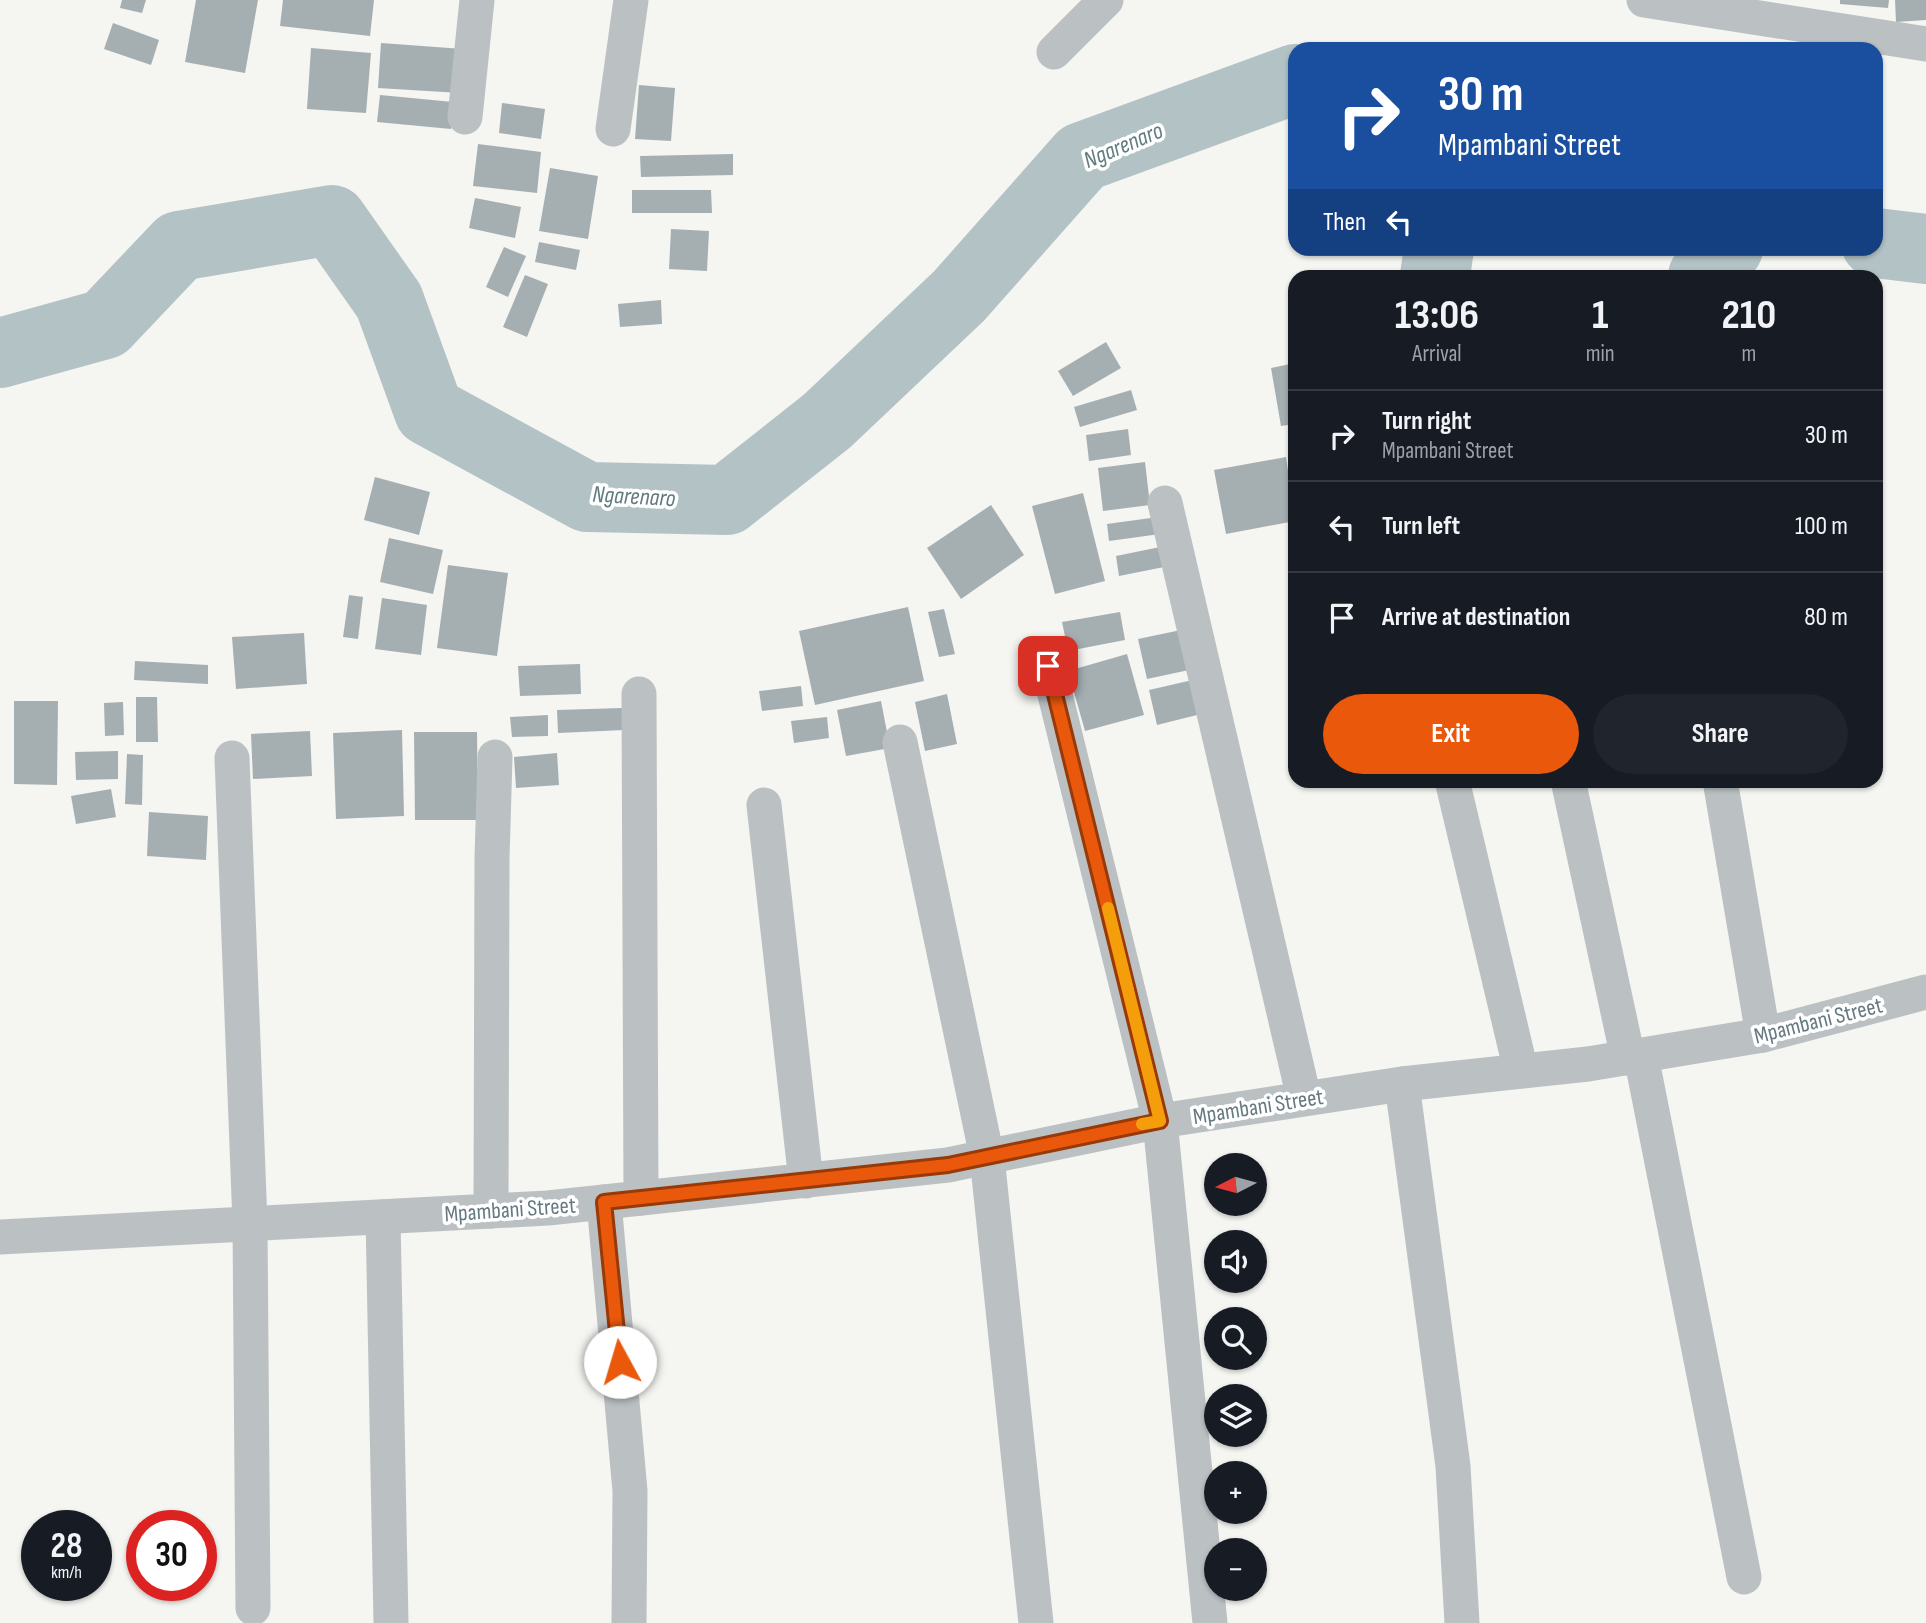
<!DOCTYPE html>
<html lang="en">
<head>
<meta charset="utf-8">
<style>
	:root { --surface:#171b24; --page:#20242c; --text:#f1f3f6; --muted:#9ea1a6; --line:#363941; --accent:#ea580c }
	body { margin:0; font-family:"Sofia Sans Condensed",sans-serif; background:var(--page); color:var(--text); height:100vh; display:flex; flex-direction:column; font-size:26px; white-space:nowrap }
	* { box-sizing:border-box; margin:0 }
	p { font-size:23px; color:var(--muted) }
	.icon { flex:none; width:38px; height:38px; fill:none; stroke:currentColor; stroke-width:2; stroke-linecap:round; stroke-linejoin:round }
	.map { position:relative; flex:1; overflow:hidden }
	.panel { position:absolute; left:1288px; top:270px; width:595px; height:518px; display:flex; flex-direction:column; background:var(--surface); border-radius:21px; box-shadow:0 2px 5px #0004 }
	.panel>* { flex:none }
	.guide { position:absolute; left:1288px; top:42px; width:595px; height:214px; border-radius:21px; box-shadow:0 2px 5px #0004; background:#1a4fa0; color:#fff; overflow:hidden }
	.needle { width:46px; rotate:264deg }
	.tools { position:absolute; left:1204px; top:1153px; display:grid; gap:14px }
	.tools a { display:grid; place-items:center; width:63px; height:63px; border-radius:50%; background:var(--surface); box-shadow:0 2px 5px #0004; font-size:35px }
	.speed { position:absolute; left:21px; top:1510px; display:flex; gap:14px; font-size:35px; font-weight:700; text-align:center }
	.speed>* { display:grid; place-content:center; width:91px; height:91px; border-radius:50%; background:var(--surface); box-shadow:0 2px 5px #0004; line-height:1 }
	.speed small { font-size:18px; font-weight:400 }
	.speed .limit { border:10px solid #d22; background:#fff; color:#111 }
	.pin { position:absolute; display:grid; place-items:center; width:60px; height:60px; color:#fff; margin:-30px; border-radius:14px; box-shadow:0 4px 10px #0006 }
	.me { position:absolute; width:77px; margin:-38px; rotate:354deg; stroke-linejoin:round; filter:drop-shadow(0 0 5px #0008) }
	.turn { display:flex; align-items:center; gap:24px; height:147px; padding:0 35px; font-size:32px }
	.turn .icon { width:91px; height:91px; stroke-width:2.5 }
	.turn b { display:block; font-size:49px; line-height:60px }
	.then { display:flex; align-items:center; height:66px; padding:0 35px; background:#0003; gap:14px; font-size:26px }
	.eta { display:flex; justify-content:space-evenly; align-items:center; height:119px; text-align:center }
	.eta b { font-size:42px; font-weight:700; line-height:49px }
	.button { display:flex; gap:14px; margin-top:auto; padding:14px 35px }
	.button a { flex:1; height:80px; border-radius:42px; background:var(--accent); color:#fff; font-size:28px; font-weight:700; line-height:80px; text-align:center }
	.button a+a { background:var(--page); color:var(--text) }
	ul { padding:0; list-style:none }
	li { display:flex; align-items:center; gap:21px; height:91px; padding:0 35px; border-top:2px solid var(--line) }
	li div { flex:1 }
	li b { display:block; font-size:26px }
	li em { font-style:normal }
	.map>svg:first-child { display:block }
</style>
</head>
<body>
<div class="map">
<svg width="1926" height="1623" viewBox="0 0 1926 1623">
	<rect width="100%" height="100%" fill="#f5f5f2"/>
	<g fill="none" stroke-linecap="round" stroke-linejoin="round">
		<g stroke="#b3c3c5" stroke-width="70">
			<path d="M 1876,243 L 1926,249"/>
			<path d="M 1435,276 L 1439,248"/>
			<path d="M 1703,276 L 1728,248"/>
			<path d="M 0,353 L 105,324 L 179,246 L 332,220 L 389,301 L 429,411 L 587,497 L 727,500 L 827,421 L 959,296 L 1082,157 L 1295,79"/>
		</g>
	</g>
	<g fill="#a5afb2">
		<path d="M 122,0 L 146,0 L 142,13 L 120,8 Z"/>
		<path d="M 196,0 L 258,0 L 245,73 L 185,62 Z"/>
		<path d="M 283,0 L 374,0 L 370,36 L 280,26 Z"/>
		<path d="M 1840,0 L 1889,0 L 1888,8 L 1840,4 Z"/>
		<path d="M 1895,0 L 1926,0 L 1926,20 L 1896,22 Z"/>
		<path d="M 113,23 L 159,40 L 151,65 L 104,49 Z"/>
		<path d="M 381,43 L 463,49 L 460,93 L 378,88 Z"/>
		<path d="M 311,48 L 371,53 L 366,113 L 307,109 Z"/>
		<path d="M 639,85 L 675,88 L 671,141 L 635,139 Z"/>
		<path d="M 380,95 L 453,102 L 451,129 L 377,122 Z"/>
		<path d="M 502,103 L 545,109 L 541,139 L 499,133 Z"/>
		<path d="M 478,144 L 541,152 L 537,193 L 473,186 Z"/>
		<path d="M 733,154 L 733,175 L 641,177 L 640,156 Z"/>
		<path d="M 550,168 L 598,176 L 588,239 L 539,231 Z"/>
		<path d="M 632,190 L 711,190 L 712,213 L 632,213 Z"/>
		<path d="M 475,198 L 521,207 L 515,238 L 469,228 Z"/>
		<path d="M 671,229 L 709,231 L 707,271 L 669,269 Z"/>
		<path d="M 539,242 L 580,250 L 576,270 L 535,262 Z"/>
		<path d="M 504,247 L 526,256 L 508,297 L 486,287 Z"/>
		<path d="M 525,275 L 548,284 L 527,337 L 503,327 Z"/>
		<path d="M 661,300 L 662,324 L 620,327 L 618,304 Z"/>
		<path d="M 1106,342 L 1121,368 L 1073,396 L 1058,371 Z"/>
		<path d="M 1295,363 L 1295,424 L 1281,426 L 1271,368 Z"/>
		<path d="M 1131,390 L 1137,410 L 1080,427 L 1074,407 Z"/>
		<path d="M 1128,429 L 1131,455 L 1089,461 L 1086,435 Z"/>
		<path d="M 1286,457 L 1295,521 L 1226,534 L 1214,470 Z"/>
		<path d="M 1145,462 L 1150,505 L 1103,511 L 1098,468 Z"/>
		<path d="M 375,477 L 430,492 L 419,535 L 364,520 Z"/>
		<path d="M 1083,493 L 1105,581 L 1055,594 L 1032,506 Z"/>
		<path d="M 991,505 L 1024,555 L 961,599 L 927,548 Z"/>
		<path d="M 1158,517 L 1160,534 L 1109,541 L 1107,524 Z"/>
		<path d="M 389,538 L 443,550 L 433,594 L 380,582 Z"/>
		<path d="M 1165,546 L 1169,566 L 1119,576 L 1116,556 Z"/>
		<path d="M 448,565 L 508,573 L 497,656 L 437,648 Z"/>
		<path d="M 349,595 L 363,597 L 358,639 L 343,637 Z"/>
		<path d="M 382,598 L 427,605 L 421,655 L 375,649 Z"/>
		<path d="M 908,607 L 924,681 L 815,705 L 799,631 Z"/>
		<path d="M 944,609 L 955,654 L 939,657 L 928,612 Z"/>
		<path d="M 1120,612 L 1125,640 L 1068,651 L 1062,622 Z"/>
		<path d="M 1181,630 L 1189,670 L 1147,679 L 1138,639 Z"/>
		<path d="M 304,633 L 307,684 L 236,689 L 232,637 Z"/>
		<path d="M 1127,654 L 1144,715 L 1085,731 L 1068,671 Z"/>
		<path d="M 135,661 L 208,665 L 208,684 L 134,680 Z"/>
		<path d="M 580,664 L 581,694 L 520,696 L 518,666 Z"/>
		<path d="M 1197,679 L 1205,713 L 1157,725 L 1149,690 Z"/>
		<path d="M 801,686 L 803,706 L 762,711 L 759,691 Z"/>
		<path d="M 947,694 L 957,744 L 925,751 L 915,702 Z"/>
		<path d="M 136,697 L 157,697 L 158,742 L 136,742 Z"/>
		<path d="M 14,701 L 58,701 L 57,785 L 14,784 Z"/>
		<path d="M 881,701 L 890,748 L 846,756 L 837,710 Z"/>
		<path d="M 123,702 L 124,735 L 105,736 L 104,703 Z"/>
		<path d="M 622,708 L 624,730 L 558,733 L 557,710 Z"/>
		<path d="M 548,715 L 548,736 L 512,737 L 510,717 Z"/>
		<path d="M 827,717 L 829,738 L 794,743 L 791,721 Z"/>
		<path d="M 402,730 L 404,816 L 336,819 L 333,733 Z"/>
		<path d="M 310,731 L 312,776 L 253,779 L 251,734 Z"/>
		<path d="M 414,732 L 477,732 L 478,820 L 415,820 Z"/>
		<path d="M 118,751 L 118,779 L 76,780 L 75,752 Z"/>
		<path d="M 557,753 L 559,785 L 516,788 L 514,757 Z"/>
		<path d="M 127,754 L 143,755 L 142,805 L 125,804 Z"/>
		<path d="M 111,789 L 116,817 L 76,824 L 71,796 Z"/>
		<path d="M 149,812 L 208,816 L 206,860 L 147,856 Z"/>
	</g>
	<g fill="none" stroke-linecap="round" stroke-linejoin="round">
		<g stroke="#bbc1c3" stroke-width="35">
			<path d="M 1644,0 L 1926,44"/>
			<path d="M 1054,52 L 1106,0"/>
			<path d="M 465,117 L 477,0"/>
			<path d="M 613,129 L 631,0"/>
			<path d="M 1165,503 L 1304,1098"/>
			<path d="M 1048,666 L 1160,1121 L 1210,1623"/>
			<path d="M 639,694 L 641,1198"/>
			<path d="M 900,742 L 987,1157 L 1036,1623"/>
			<path d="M 232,758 L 250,1223 L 253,1608"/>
			<path d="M 1452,780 L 1521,1071"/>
			<path d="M 1568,780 L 1628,1058"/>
			<path d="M 1720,780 L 1763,1035"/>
			<path d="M 764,805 L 806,1181"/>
			<path d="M 1641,1056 L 1744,1577"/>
			<path d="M 1402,1084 L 1453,1466 L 1462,1623"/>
			<path d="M 604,1202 L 630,1491 L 629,1623"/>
			<path d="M 491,1211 L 492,859 L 495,757"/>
			<path d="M 383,1217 L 391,1623"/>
			<path d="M 0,1237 L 548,1208 L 948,1165 L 1160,1121 L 1402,1084 L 1588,1064 L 1763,1035 L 1926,992"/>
		</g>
	</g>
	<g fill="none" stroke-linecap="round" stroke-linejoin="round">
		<defs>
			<path id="route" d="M 620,1362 L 604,1202 L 948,1165 L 1160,1121 L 1048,666"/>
		</defs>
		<use href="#route" stroke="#983908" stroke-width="18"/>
		<use href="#route" stroke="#ea580c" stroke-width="12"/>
		<path stroke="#f59e0b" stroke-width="12" d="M 1108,908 L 1160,1121 L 1142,1124"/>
	</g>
	<g text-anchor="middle" stroke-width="7" stroke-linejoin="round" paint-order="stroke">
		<g font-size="23" fill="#657981" stroke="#fff">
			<text transform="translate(1818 1020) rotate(-14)" y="8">Mpambani Street</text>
			<text transform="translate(1258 1106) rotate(-9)" y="8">Mpambani Street</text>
			<text transform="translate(510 1209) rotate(-4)" y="8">Mpambani Street</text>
		</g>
		<g font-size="24" font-style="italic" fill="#617b7f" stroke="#fff">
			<text transform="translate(1123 145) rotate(-23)" y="8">Ngarenaro</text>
			<text transform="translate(634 496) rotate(3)" y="8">Ngarenaro</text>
		</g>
	</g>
</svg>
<div class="tools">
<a><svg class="needle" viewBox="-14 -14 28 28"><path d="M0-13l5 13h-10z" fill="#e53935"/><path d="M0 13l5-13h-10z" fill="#9ea1a6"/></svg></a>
<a><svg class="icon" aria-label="sound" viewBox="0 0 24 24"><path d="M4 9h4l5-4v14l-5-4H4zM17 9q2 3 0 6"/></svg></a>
<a><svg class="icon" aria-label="search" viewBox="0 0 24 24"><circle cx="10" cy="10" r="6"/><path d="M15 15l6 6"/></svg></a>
<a><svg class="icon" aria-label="layers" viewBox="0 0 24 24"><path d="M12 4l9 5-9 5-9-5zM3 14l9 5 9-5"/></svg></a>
<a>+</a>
<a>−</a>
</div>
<div class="speed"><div>28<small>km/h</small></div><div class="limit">30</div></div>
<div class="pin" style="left:1048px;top:666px;background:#d93025"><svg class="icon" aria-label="arrive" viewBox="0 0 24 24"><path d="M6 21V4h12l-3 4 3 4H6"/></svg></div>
<svg class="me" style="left:620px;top:1362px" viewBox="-20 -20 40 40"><circle r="19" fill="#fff"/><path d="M0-13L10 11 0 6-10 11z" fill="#ea580c"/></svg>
<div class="guide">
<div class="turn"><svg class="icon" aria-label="right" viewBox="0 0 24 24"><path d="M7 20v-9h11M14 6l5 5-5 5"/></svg><div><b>30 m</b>Mpambani Street</div></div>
<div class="then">Then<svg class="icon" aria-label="left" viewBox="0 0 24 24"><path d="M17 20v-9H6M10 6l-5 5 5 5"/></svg></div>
</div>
<section class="panel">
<div class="eta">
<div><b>13:06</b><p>Arrival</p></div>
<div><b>1</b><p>min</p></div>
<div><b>210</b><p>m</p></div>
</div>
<ul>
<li><svg class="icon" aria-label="right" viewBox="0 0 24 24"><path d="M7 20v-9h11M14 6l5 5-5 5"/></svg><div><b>Turn right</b><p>Mpambani Street</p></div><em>30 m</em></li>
<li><svg class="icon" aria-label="left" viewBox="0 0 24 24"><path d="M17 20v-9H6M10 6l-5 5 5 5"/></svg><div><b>Turn left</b></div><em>100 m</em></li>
<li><svg class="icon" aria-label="arrive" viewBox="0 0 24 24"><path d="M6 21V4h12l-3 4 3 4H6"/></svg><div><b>Arrive at destination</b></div><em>80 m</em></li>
</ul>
<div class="button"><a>Exit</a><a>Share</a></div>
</section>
</div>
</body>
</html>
